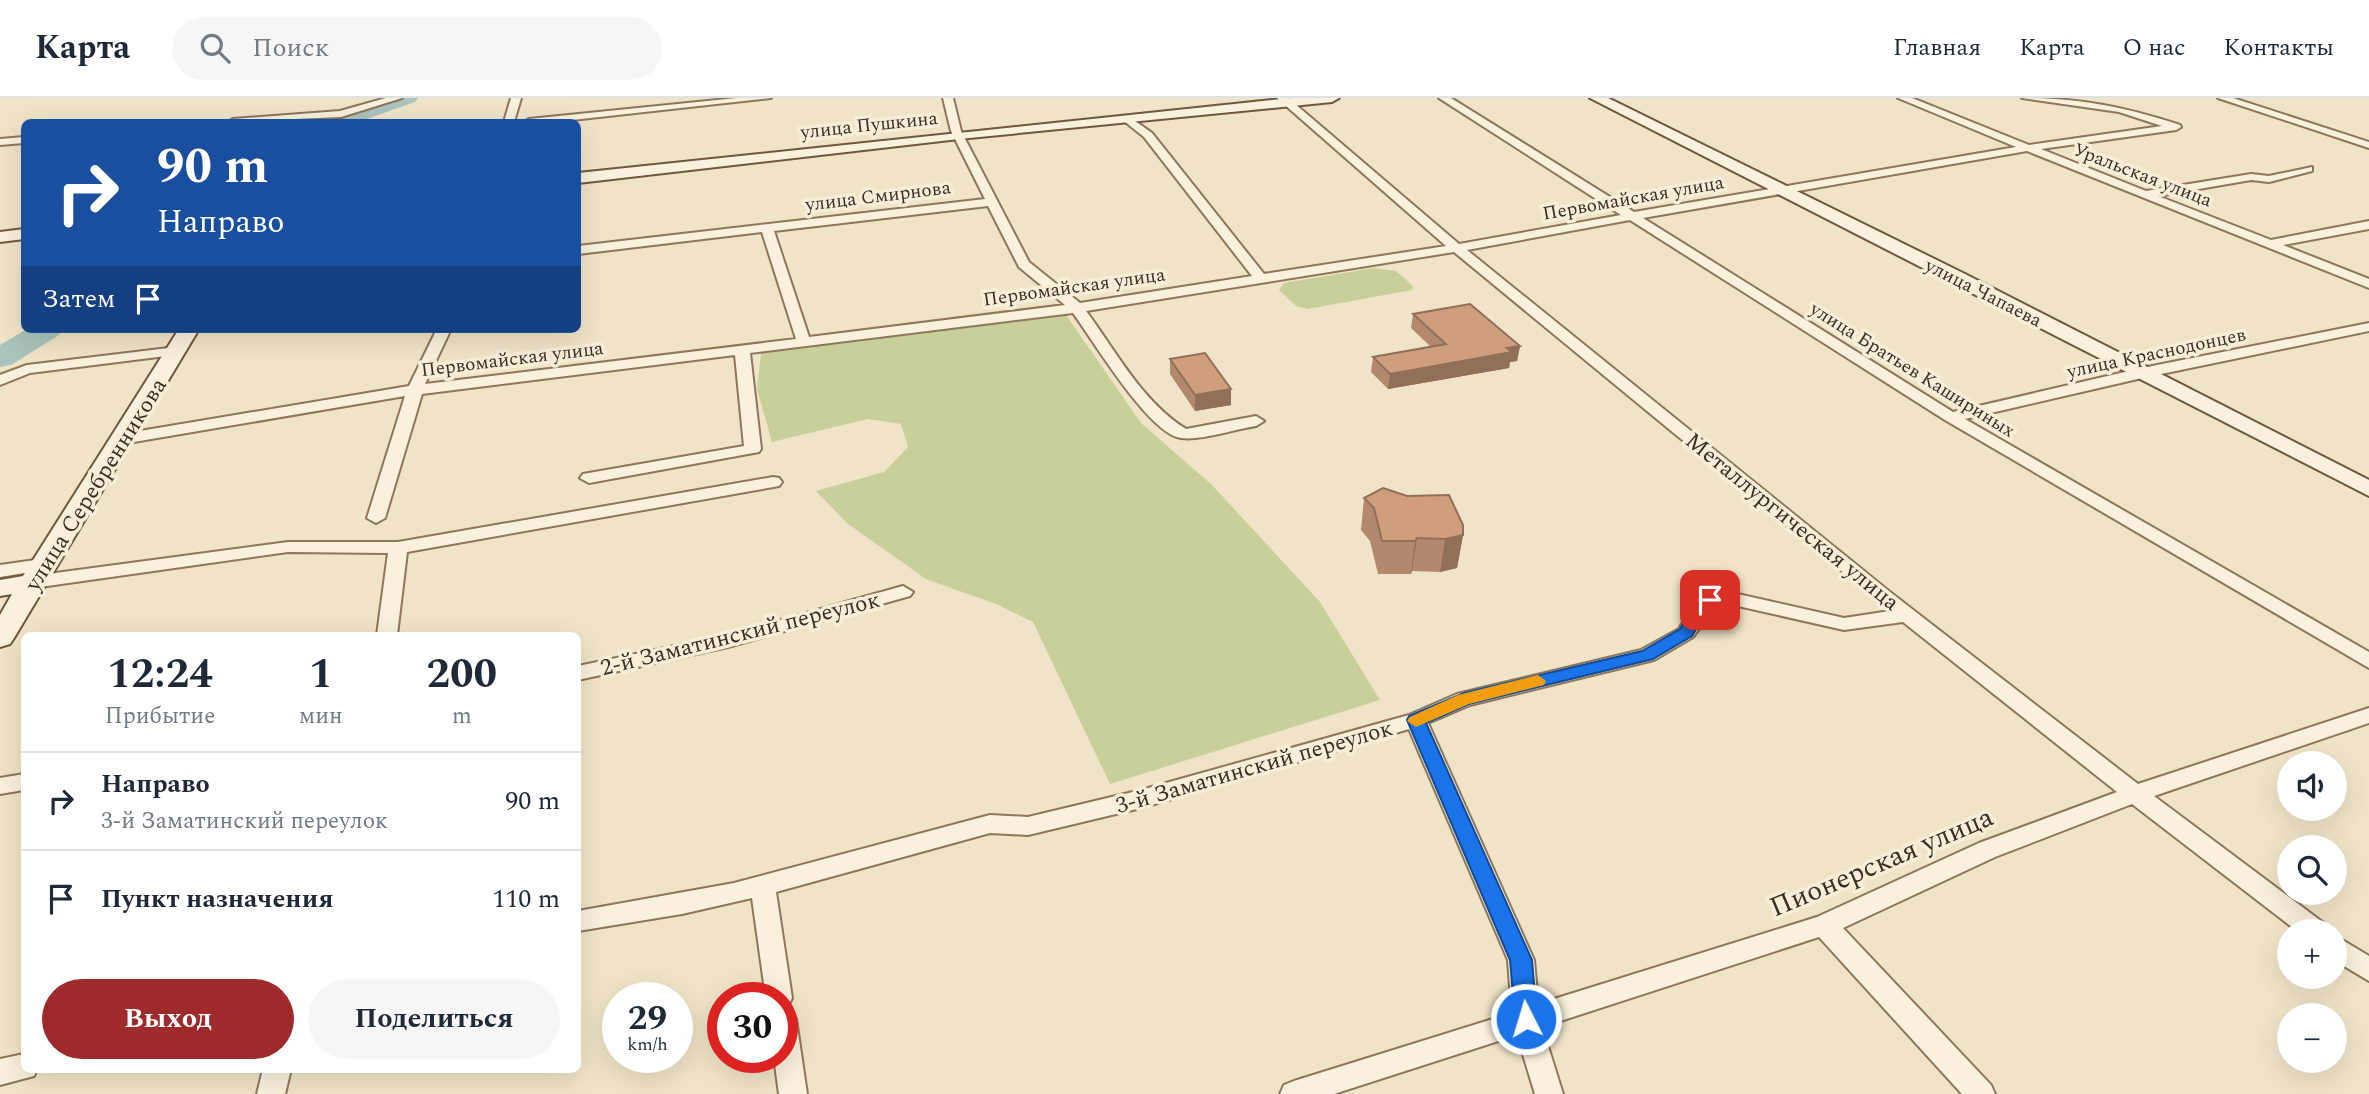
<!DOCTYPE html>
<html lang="ru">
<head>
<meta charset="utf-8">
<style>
	:root { --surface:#fff; --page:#f6f6f7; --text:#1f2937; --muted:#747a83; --line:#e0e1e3; --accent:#9e2a2b }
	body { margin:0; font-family:Spectral,serif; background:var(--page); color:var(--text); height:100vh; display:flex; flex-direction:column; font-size:26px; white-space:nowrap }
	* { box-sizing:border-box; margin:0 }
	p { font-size:23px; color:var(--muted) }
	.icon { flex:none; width:38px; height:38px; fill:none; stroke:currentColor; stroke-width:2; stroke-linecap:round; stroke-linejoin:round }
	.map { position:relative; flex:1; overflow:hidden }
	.drawer { position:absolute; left:21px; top:534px; width:560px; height:441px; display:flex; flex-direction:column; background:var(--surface); border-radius:10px; box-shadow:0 7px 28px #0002 }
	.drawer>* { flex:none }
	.guide { position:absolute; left:21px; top:21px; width:560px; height:214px; border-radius:10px; box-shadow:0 7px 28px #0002; background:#1a4fa0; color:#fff; overflow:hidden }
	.buttons { position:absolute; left:2277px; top:653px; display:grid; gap:14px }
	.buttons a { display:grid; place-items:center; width:70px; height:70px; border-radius:50%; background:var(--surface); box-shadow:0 7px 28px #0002; font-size:35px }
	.speed { position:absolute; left:602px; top:884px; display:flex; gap:14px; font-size:35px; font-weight:700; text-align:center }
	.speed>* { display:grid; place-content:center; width:91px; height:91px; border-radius:50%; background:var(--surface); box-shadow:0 7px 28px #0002; line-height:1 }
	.speed small { font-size:18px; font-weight:400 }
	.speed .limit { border:10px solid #d22; background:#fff; color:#111 }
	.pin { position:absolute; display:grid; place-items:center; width:60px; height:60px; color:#fff; margin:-30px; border-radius:14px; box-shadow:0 4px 10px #0006 }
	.me { position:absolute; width:77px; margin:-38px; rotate:355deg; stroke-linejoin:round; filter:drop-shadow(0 0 5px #0008) }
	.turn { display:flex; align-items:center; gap:24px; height:147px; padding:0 21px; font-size:32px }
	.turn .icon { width:91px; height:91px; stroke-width:2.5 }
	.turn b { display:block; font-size:49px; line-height:60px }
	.then { display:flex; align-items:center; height:66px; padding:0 21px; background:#0003; gap:14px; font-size:26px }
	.eta { display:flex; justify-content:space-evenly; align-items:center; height:119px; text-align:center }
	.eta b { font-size:42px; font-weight:700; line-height:49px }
	.button { display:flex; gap:14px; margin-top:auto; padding:14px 21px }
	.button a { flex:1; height:80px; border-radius:42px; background:var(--accent); color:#fff; font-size:28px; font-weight:700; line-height:80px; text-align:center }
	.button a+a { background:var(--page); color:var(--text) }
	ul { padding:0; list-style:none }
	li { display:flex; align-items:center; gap:21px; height:98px; padding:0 21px; border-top:2px solid var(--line) }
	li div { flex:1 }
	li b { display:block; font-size:26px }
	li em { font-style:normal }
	header { display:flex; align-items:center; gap:42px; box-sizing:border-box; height:98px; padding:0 35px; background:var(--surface); border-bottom:2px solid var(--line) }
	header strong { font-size:33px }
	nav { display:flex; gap:38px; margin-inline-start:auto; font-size:24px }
	.search { width:490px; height:63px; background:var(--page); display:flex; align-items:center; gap:18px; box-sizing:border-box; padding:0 24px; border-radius:38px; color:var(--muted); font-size:26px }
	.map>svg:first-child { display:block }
</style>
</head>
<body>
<header>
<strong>Карта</strong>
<div class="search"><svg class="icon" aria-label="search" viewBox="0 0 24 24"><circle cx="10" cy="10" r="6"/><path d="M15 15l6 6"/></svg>Поиск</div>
<nav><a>Главная</a><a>Карта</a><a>О нас</a><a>Контакты</a></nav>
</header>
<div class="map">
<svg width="2369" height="996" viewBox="0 0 2369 996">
	<rect width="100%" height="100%" fill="#f0e4c8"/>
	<g fill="#c9cf9b">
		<path d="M 1374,170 L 1396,173 L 1413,188 L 1412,192 L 1308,211 L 1296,208 L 1279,192 L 1284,185 Z"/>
		<path d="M 1064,214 L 1141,325 L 1212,387 L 1320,504 L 1380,602 L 1110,686 L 1033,524 L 996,506 L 926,481 L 848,426 L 816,393 L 884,374 L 908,349 L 901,326 L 868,321 L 772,344 L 757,291 L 761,255 Z"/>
	</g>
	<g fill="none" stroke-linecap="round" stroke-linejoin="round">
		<g fill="#a9c4bc" fill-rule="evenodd">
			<path d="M 388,0 L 418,0 L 415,4 L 358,24 L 328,24 L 331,19 Z"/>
			<path d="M 27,231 L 63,231 L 59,237 L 11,267 L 0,269 L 0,247 Z"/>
		</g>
		<defs>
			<g id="street">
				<path d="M 386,0 L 402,0 L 341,19 L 228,24 L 233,21 L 340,13 Z"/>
				<path d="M 511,0 L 521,0 L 514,24 L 504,24 Z"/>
				<path d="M 737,0 L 771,0 L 554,24 L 524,24 L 529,21 Z"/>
				<path d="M 943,0 L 953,0 L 961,33 L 1029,164 L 1080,205 L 1252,178 L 1144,39 L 1124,23 L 1123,21 L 1128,18 L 1152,35 L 1264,176 L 1446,148 L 1277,0 L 1288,0 L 1459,146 L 1621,117 L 1439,0 L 1451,0 L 1634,114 L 2016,49 L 1898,0 L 1912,0 L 2029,47 L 2162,28 L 2119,14 L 2022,0 C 2080,0 2125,9 2180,27 L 2181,29 L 2176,32 L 2041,51 L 2146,93 L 2251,76 L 2269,78 L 2312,69 L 2312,73 L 2269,84 L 2251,82 L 2158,98 L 2271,142 L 2369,123 L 2369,131 L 2283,147 L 2369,181 L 2369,190 L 2027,53 L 1643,120 L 1953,314 L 2142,270 L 2369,225 L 2369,233 L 2142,280 L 1965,321 L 2369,554 L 2369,570 L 1945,322 L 1630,122 L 1467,152 L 1890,494 L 2138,686 L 2369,610 L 2369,625 L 2154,698 L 2325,826 L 2329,833 L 2297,833 L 2132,706 L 1995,759 L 1843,830 L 1991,987 L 1995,996 L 1962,996 L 1819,839 L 1542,929 L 1563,996 L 1535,996 L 1517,937 L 1334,996 L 1280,996 L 1284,987 L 1294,983 L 1512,915 L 1508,862 L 1409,631 L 1141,710 L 1028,737 L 990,735 L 776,794 L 792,900 L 788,908 L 784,910 L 792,913 L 796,921 L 807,996 L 779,996 L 774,959 L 782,959 L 782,900 L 766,900 L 752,800 L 682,816 L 578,833 L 578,813 L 734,785 L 990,717 L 1028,719 L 1141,692 L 1409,617 L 1457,596 L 1641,552 L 1679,531 L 1693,507 L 1703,498 L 1729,494 L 1844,520 L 1890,513 L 1454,154 L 1086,213 C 1116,253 1142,304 1186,331 L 1256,318 L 1264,323 L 1256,328 C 1236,331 1200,343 1181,340 C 1149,336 1093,242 1073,215 L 750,255 L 761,351 L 759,354 L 589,385 L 580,380 L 583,376 L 744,348 L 735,257 L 422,296 L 385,420 L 376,425 L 367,420 L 405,298 L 122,346 L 114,341 L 122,336 L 409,288 L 437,231 L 451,231 L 425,286 L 796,241 L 762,134 L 578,156 L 578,148 L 985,101 L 951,33 ZM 988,108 L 1019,169 L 1065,207 L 809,239 L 774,133 ZM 1729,506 L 1844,532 L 1903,524 L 2117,694 L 1979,745 L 1817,819 L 1538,906 L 1534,862 L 1428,625 L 1470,607 L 1654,562 L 1693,539 L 1716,507 Z"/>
				<path d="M 2218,0 L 2233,0 L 2369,44 L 2369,50 Z"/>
				<path d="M 24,39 L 24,45 L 0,47 L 0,41 Z"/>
				<path d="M 177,249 L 182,250 L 182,256 L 30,275 L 0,287 L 0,277 L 27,267 Z"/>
				<path d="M 773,379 L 779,380 L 782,384 L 779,388 L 407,454 L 397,537 L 377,537 L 388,455 L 288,454 L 33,490 L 24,484 L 33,478 L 288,444 L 398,444 Z"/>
				<path d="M 42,461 L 49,463 L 51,467 L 49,471 L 0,479 L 0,467 Z"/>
				<path d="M 903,488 L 913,494 L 910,498 L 728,549 L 578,582 L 578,568 L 727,537 Z"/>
				<path d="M 24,676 L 24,692 L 0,696 L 0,680 Z"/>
				<path d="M 2334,837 L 2369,858 L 2369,883 L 2334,862 Z"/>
				<path d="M 24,956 L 24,971 L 37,971 L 34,978 L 0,987 L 0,961 Z"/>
				<path d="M 263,971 L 291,971 L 285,996 L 257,996 Z"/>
			</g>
			<g id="secondary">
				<path d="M 1291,0 L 1339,0 L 1332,4 L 959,41 L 578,85 L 578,75 Z"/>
				<path d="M 1590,0 L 1608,0 L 1967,177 L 2369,382 L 2369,398 Z"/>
				<path d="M 24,131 L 24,141 L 0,144 L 0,134 Z"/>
				<path d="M 179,231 L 199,231 L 14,540 L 10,546 L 0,549 L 0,517 L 12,496 L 0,498 L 0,482 L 23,478 Z"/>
			</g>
		</defs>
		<use href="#street" stroke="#8d765c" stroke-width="4"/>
		<use href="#secondary" stroke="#6f573f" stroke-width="4"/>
		<use href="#street" fill="#faf1dc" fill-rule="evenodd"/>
		<use href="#secondary" fill="#faf1dc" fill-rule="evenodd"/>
	</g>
	<g fill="#b2896c">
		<path d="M 1413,216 L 1520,248 L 1517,263 L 1510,264 L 1509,270 L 1388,291 L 1371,274 L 1373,259 L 1431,249 L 1411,230 Z"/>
		<path d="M 1170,261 L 1231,307 L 1195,313 L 1170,276 Z"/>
		<path d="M 1364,400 L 1463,437 L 1457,470 L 1440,474 L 1412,473 L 1411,476 L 1378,476 L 1370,443 L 1361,432 Z"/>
	</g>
	<g fill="#916f58">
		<path d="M 1520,248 L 1517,263 L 1510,264 L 1509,270 L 1388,291 L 1390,276 Z"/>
		<path d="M 1231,291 L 1231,307 L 1195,313 L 1195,297 Z"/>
		<path d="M 1463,437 L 1457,470 L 1440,474 L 1445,441 Z"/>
		<path d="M 1417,440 L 1412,473 L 1411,476 L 1415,443 Z"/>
	</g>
	<g fill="#cf9f7d" stroke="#916f58" stroke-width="2">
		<path d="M 1470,206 L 1520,248 L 1507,250 L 1512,254 L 1390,276 L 1373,259 L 1446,246 L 1413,216 Z"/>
		<path d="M 1205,255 L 1231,291 L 1195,297 L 1170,261 Z"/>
		<path d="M 1383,390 L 1407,398 L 1449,397 L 1463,427 L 1463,437 L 1445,441 L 1417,440 L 1415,443 L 1382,443 L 1374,410 L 1364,400 Z"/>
	</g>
	<path fill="#1a73e8" stroke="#114b97" stroke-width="2" d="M 1710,497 L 1718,502 L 1706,514 L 1692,538 L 1653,561 L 1469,606 L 1426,625 L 1532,862 L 1537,921 L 1534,928 L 1526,931 L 1518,928 L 1515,921 L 1510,862 L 1407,622 L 1409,618 L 1464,595 L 1642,553 L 1680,531 L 1695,507 Z"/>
	<path fill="#f59e0b" d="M 1538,577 L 1546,583 L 1544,587 L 1469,606 L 1416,629 L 1407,623 L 1410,619 L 1458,597 Z"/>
	<g text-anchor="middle" stroke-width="7" stroke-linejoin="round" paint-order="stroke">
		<g font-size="19" fill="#3d2e20" stroke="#f7eed8">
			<text transform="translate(869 26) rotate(-6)" y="7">улица Пушкина</text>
			<text transform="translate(2143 76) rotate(21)" y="7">Уральская улица</text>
			<text transform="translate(878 97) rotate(-7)" y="7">улица Смирнова</text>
			<text transform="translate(1633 99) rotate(-10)" y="7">Первомайская улица</text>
			<text transform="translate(1074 188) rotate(-8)" y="7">Первомайская улица</text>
			<text transform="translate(1984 194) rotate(27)" y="7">улица Чапаева</text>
			<text transform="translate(2156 254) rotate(-12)" y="7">улица Краснодонцев</text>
			<text transform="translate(512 260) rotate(-7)" y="7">Первомайская улица</text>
			<text transform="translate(1913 271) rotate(32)" y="7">улица Братьев Кашириных</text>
		</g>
		<g font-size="23" fill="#3d2e20" stroke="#f7eed8">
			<text transform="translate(95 386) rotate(-58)" y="8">улица Серебренникова</text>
			<text transform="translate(1793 423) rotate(39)" y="8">Металлургическая улица</text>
			<text transform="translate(740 535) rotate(-14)" y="8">2-й Заматинский переулок</text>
			<text transform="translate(1254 668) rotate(-16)" y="8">3-й Заматинский переулок</text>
		</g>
		<g font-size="28" fill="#3d2e20" stroke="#f7eed8">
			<text transform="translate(1881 763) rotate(-23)" y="10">Пионерская улица</text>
		</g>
	</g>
</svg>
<div class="buttons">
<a><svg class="icon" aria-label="sound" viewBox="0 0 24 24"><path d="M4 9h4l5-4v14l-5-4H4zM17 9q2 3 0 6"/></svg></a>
<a><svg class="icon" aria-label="search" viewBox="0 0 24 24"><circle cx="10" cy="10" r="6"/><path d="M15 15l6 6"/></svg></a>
<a>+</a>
<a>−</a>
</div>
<div class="speed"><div>29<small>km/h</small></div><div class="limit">30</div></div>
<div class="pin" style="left:1710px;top:502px;background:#d93025"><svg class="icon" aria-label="arrive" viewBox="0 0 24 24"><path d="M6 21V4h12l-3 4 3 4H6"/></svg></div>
<svg class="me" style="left:1526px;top:921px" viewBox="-20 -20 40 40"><circle r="17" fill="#1a73e8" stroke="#fff" stroke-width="3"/><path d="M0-11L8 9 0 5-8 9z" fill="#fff"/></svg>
<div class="guide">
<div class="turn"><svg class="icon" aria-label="right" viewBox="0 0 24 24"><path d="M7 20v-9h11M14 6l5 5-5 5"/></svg><div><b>90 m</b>Направо</div></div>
<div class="then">Затем<svg class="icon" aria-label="arrive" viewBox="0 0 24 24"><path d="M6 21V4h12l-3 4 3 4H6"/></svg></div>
</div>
<section class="drawer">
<div class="eta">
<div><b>12:24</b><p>Прибытие</p></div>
<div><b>1</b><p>мин</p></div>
<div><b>200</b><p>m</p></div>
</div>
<ul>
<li><svg class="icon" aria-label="right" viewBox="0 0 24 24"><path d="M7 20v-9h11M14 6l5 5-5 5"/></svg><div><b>Направо</b><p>3-й Заматинский переулок</p></div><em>90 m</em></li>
<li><svg class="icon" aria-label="arrive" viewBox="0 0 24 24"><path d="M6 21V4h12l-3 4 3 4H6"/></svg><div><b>Пункт назначения</b></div><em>110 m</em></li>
</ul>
<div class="button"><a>Выход</a><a>Поделиться</a></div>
</section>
</div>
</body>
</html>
